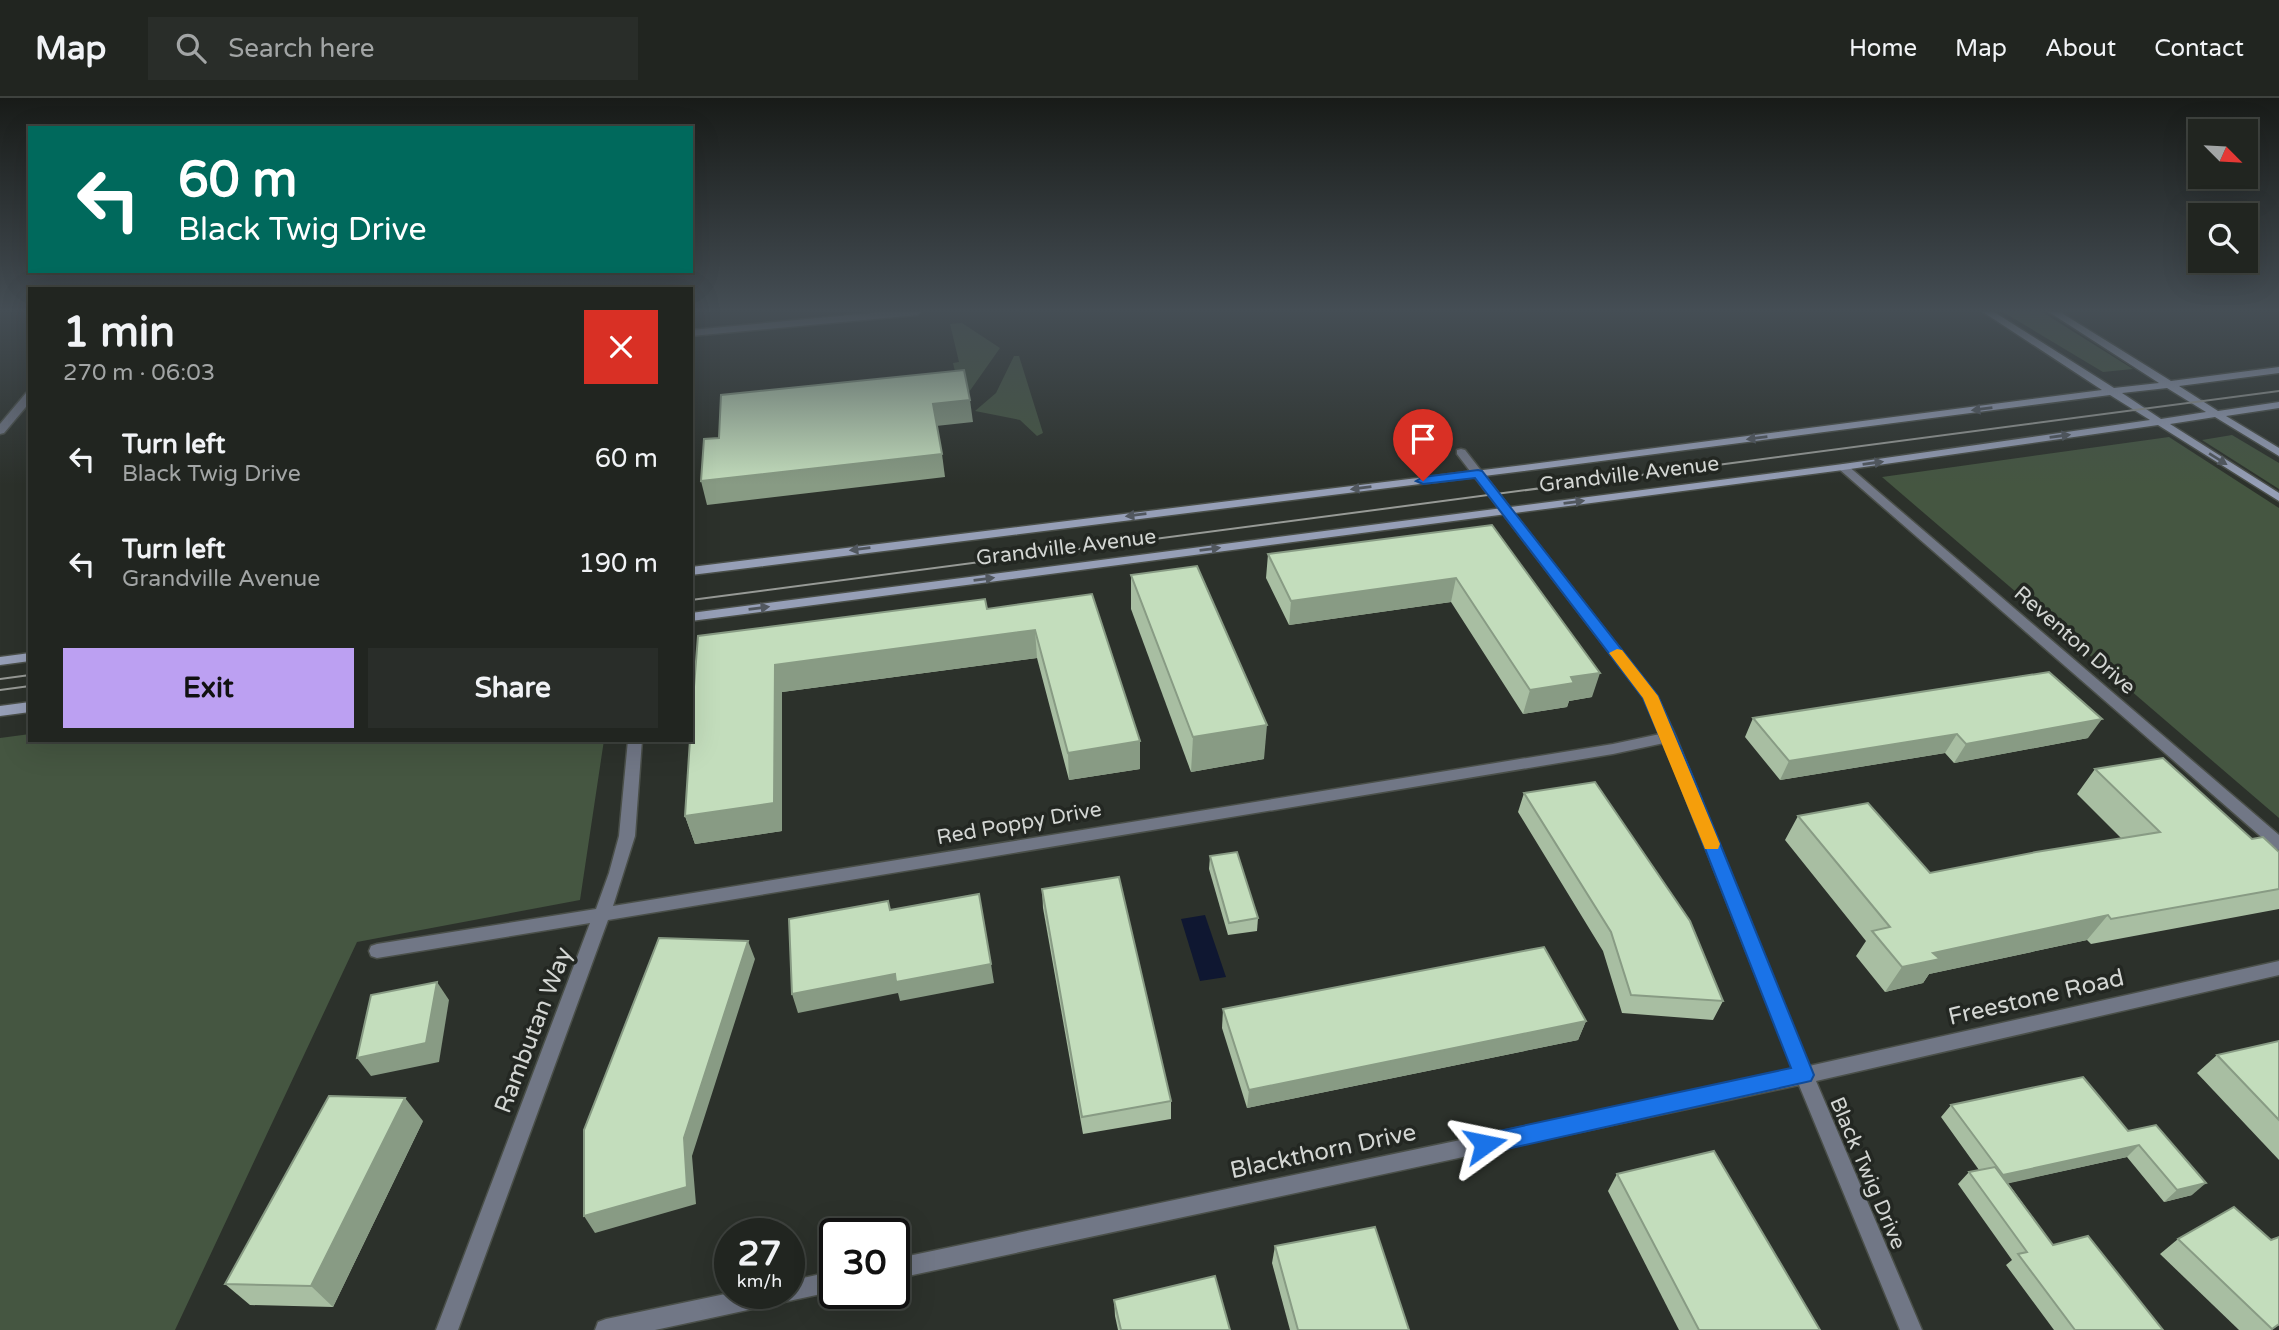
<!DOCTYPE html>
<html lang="en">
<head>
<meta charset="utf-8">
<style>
	:root { --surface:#212520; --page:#292d29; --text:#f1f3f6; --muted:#a2a5a5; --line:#3e423e; --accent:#bca0f2 }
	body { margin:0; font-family:"Varela Round",sans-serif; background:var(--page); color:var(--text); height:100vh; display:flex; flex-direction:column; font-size:26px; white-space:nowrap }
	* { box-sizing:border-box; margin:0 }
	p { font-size:23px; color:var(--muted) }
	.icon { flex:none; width:38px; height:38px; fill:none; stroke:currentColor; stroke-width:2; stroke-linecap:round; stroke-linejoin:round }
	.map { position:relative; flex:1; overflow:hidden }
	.drawer { position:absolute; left:28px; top:189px; width:665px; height:455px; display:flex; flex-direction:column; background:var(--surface); border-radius:0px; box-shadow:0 7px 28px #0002,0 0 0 2px var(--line) }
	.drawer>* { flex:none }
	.hud { position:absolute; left:28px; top:28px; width:665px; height:147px; border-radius:0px; box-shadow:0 7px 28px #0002,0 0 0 2px var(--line); background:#00695c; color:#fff; overflow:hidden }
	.needle { width:46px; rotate:114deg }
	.tools { position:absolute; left:2188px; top:21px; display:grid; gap:14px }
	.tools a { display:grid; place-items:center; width:70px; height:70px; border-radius:0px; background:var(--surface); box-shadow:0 7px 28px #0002,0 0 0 2px var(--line); font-size:35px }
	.speed { position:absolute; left:714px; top:1120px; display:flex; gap:14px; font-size:35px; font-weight:700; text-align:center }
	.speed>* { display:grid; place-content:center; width:91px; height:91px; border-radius:50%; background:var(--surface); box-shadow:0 7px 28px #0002,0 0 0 2px var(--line); line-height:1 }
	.speed small { font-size:18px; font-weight:400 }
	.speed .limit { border:4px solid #111; border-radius:10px; background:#fff; color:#111 }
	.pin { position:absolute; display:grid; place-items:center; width:60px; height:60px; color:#fff; margin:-72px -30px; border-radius:50% 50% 50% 0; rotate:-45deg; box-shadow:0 0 7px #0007 }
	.pin .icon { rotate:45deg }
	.me { position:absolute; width:77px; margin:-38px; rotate:78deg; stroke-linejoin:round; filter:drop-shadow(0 0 5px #0008) }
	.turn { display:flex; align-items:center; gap:24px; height:147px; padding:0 35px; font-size:32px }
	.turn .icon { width:91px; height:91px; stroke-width:2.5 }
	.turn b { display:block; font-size:49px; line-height:60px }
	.round { display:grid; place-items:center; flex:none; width:74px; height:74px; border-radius:0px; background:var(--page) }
	.headline { display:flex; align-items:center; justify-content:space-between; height:119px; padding:0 35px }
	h1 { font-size:42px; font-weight:700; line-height:52px }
	.primary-button { display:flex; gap:14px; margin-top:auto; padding:14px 35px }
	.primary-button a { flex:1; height:80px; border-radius:0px; background:var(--accent); color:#111; font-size:28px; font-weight:700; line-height:80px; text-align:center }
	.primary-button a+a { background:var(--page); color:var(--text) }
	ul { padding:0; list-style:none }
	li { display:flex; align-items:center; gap:21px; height:105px; padding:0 35px }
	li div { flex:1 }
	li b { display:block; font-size:26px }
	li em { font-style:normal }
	header { display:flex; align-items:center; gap:42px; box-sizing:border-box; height:98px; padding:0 35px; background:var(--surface); border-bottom:2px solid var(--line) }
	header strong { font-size:33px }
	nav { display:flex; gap:38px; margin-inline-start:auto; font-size:24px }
	.search { width:490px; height:63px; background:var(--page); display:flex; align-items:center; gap:18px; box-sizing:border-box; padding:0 24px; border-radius:0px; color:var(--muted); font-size:26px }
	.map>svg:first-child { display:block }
</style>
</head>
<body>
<header>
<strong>Map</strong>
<div class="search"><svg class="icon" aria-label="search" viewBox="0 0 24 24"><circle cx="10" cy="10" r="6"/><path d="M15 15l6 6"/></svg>Search here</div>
<nav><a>Home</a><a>Map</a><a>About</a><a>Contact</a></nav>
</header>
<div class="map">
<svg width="2279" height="1232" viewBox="0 0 2279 1232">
	<rect width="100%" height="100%" fill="#2c312b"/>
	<g fill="#455641">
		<path d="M 2003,214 L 2042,214 L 2133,271 L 2103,274 Z"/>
		<path d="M 962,225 L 1000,250 L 969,294 L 960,295 L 953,265 L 959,264 L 950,226 Z"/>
		<path d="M 1014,258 L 1019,258 L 1043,335 L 1037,338 L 1020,322 L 975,313 L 996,295 Z"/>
		<path d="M 2232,337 L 2279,365 L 2279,391 L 2202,342 Z"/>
		<path d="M 2169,339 L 2279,410 L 2279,720 L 1882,379 Z"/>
		<path d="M 30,636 L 30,642 L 604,642 L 580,802 L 357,844 L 175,1232 L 0,1232 L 0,640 Z"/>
	</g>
	<path fill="#0f1731" d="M 1205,817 L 1226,879 L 1200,883 L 1181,821 Z"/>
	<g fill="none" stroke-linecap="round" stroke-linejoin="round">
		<defs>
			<g id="street">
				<path d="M 883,214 L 921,214 L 917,217 L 691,238 L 691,232 Z"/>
				<path d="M 30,294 L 30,304 L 4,335 L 0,336 L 0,326 L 26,295 Z"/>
				<path d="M 1461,351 L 1465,352 L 1657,598 L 1676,639 L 1809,968 L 2279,863 L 2279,877 L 1816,983 L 1922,1232 L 1900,1232 L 1799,987 L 894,1181 L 894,1161 L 1793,972 L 1664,645 L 1613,656 L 608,822 L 458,1232 L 436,1232 L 590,825 L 377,860 L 371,858 L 369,853 L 371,848 L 377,846 L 596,811 L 609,775 L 619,738 L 628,642 L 642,642 L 635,738 L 613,808 L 1613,646 L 1660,636 L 1644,600 L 1457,356 L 1457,352 Z"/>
				<path d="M 1843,366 L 1847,367 L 2279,737 L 2279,752 L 2274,750 L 1839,371 L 1837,369 Z"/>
				<path d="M 835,1173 L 835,1193 L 655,1232 L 595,1232 L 598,1224 L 606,1221 L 730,1195 L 789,1195 L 789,1183 Z"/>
			</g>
			<g id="secondary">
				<path d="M 1983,214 L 1994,214 L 2114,290 L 2159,285 L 2049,214 L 2060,214 L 2171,283 L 2279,269 L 2279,275 L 2179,288 L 2218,313 L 2279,304 L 2279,310 L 2226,318 L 2279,350 L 2279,358 L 2215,319 L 2170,326 L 2279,395 L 2279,403 L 2158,327 L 1843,372 L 691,523 L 691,515 L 1843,366 L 2150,322 L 2110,297 L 1524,373 L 691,477 L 691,469 L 1524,367 L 2102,292 ZM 2167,290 L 2206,314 L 2161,321 L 2122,295 Z"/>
				<path d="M 30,555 L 30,563 L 0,567 L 0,559 Z"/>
				<path d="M 30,604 L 30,614 L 0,618 L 0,608 Z"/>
			</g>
		</defs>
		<use href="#street" stroke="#4a4f49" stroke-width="3"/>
		<use href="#secondary" stroke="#4a4f49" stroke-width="3"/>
		<use href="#street" fill="#717786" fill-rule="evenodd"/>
		<use href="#secondary" fill="#969fb7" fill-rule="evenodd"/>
		<g stroke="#979a96" stroke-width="2">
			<path d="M 691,502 L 2279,293"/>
			<path d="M 0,581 L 30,577"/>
			<path d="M 0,592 L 30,588"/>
		</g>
	</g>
	<g fill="#a8bea2">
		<path d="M 1492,427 L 1592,599 L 1569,603 L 1567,609 L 1523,616 L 1451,504 L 1289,527 L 1266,480 L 1268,456 Z"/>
		<path d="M 1131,477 L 1264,661 L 1191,674 L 1131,511 Z"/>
		<path d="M 1092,496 L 1140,643 L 1140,671 L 1069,682 L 1037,560 L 782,594 L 782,733 L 695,746 L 685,718 L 691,627 L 987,511 Z"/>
		<path d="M 1753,620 L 2088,640 L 1954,665 L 1945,655 L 1780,682 L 1745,639 Z"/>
		<path d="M 2095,671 L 2279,754 L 2279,811 L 2091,846 L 2087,842 L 1929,876 L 1923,885 L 1885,894 L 1856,858 L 1866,843 L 1785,742 L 1798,718 L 1930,775 L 2121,740 L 2077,696 Z"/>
		<path d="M 1524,695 L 1723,903 L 1713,922 L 1622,915 L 1603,853 L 1518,714 Z"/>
		<path d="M 1210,758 L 1258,820 L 1257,833 L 1228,837 L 1209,771 Z"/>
		<path d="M 1042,791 L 1171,1003 L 1171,1021 L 1083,1036 L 1043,810 Z"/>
		<path d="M 1223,911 L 1586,923 L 1578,942 L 1247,1010 L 1222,930 Z"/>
		<path d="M 2279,943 L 2279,1062 L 2197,975 L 2217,957 Z"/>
		<path d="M 1951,1007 L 2128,1033 L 2192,1097 L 2164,1104 L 2127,1059 L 2008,1085 L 2053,1147 L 2163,1232 L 2054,1232 L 2006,1167 L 2012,1162 L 1958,1086 L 1969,1074 L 1979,1072 L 1941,1019 Z"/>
		<path d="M 423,1023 L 333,1209 L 250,1207 L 225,1186 Z"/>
		<path d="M 1617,1076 L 1820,1232 L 1679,1232 L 1608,1093 Z"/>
		<path d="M 2178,1141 L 2271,1142 L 2279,1227 L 2271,1232 L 2239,1232 L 2160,1156 Z"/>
		<path d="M 1275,1148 L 1409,1232 L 1290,1232 L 1272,1165 Z"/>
		<path d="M 1114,1202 L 1230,1232 L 1118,1232 L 1115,1218 Z"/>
	</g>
	<g fill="#889b84">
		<path d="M 970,302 L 973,324 L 936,328 L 933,306 Z"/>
		<path d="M 942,356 L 945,379 L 707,407 L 701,383 Z"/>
		<path d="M 1456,480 L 1451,504 L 1289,527 L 1291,503 Z"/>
		<path d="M 1035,532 L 1037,560 L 782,594 L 782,733 L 695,746 L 685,718 L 775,567 Z"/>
		<path d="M 1600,575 L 1592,599 L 1569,603 L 1567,609 L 1523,616 L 1530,592 L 1571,579 Z"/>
		<path d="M 2102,621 L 2088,640 L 1954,665 L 1966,646 Z"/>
		<path d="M 1267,627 L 1264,661 L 1191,674 L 1193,639 Z"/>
		<path d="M 1957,636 L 1945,655 L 1780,682 L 1789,663 Z"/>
		<path d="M 1140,643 L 1140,671 L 1069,682 L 1068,655 Z"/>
		<path d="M 2108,817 L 2087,842 L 1929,876 L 1923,885 L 1885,894 L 1902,869 L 1933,855 Z"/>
		<path d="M 748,843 L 755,861 L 692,1058 L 696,1106 L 595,1135 L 584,1118 L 684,1040 Z"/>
		<path d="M 991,866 L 994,885 L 900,903 L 898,895 L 798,915 L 792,896 L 895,876 Z"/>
		<path d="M 437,884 L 449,902 L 439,964 L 371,978 L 357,960 Z"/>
		<path d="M 1586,923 L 1578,942 L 1247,1010 L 1249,992 Z"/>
		<path d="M 405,1000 L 423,1023 L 333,1209 L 311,1188 Z"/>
		<path d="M 2139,1047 L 2127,1059 L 1992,1089 L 2003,1077 Z"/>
		<path d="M 2206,1085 L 2192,1097 L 2164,1104 L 2177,1092 Z"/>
	</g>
	<g fill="#c3ddbc" stroke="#889b84" stroke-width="2">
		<path d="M 964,272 L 970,302 L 933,306 L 942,356 L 701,383 L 704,341 L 719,340 L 721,297 Z"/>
		<path d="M 1492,427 L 1600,575 L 1571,579 L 1574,585 L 1530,592 L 1456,480 L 1291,503 L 1268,456 Z"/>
		<path d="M 1197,468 L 1267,627 L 1193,639 L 1131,477 Z"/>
		<path d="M 1092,496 L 1140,643 L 1068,655 L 1035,532 L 775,567 L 774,705 L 685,718 L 690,642 L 691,642 L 691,627 L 698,538 L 985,501 L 987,511 Z"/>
		<path d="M 2049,574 L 2102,621 L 1966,646 L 1957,636 L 1789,663 L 1753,620 Z"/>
		<path d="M 2163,660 L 2252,741 L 2263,739 L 2279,754 L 2279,791 L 2111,821 L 2108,817 L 1933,855 L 1940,861 L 1902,869 L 1872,833 L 1890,829 L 1798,718 L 1868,705 L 1930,775 L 2036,754 L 2160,734 L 2095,671 Z"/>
		<path d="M 1595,684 L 1690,823 L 1723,903 L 1631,897 L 1611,834 L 1524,695 Z"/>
		<path d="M 1237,754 L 1258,820 L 1229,825 L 1210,758 Z"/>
		<path d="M 1119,779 L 1171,1003 L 1082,1019 L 1042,791 Z"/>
		<path d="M 979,796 L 991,866 L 896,884 L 895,876 L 792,896 L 789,821 L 888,803 L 890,812 Z"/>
		<path d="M 659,840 L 748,843 L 684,1040 L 687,1089 L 584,1118 L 584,1032 Z"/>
		<path d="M 1544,849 L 1586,923 L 1249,992 L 1223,911 Z"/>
		<path d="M 437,884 L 426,945 L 357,960 L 371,897 Z"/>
		<path d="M 2279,943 L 2279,1022 L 2217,957 Z"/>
		<path d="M 2083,979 L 2128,1033 L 2156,1027 L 2206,1085 L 2177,1092 L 2139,1047 L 2003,1077 L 1951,1007 Z"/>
		<path d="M 329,998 L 405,1000 L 311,1188 L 225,1186 Z"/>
		<path d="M 1714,1053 L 1820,1232 L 1699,1232 L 1617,1076 Z"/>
		<path d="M 1995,1069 L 2053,1147 L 2088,1138 L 2163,1232 L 2075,1232 L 2018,1156 L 2027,1154 L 1969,1074 Z"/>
		<path d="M 2234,1109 L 2271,1142 L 2279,1139 L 2279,1226 L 2272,1231 L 2178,1141 Z"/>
		<path d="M 1375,1129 L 1409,1232 L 1298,1232 L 1275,1148 Z"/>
		<path d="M 1215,1178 L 1230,1232 L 1121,1232 L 1114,1202 Z"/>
	</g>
	<defs><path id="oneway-solid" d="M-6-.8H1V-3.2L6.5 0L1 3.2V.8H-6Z" transform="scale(1.75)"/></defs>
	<g fill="#51575e">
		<use href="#oneway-solid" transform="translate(1982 311) rotate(173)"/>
		<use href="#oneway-solid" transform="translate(2060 338) rotate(-8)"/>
		<use href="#oneway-solid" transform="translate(1757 340) rotate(173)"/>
		<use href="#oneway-solid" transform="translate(2218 361) rotate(32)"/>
		<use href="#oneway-solid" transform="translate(1873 365) rotate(-8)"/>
		<use href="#oneway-solid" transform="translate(1361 390) rotate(173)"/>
		<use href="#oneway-solid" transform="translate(1574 404) rotate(-7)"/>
		<use href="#oneway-solid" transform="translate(1136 417) rotate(173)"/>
		<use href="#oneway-solid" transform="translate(860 451) rotate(173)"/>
		<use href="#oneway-solid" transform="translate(1210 451) rotate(-7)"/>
		<use href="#oneway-solid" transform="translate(984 481) rotate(-7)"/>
		<use href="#oneway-solid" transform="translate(759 510) rotate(-7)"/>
	</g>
	<linearGradient id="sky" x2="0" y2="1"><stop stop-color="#181b18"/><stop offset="0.55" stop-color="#454e55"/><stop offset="1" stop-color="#454e55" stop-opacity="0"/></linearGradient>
	<rect width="2279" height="387" fill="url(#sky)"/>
	<path fill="#1a73e8" stroke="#114b97" stroke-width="2" d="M 1478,372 L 1482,373 L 1658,598 L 1691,674 L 1814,977 L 1811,983 L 1485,1056 L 1478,1053 L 1474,1046 L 1478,1038 L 1485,1036 L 1791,970 L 1675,674 L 1643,600 L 1475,380 L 1423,386 L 1416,383 L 1423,379 Z"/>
	<path fill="#f59e0b" d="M 1617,551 L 1622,552 L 1658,598 L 1720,746 L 1718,751 L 1705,751 L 1703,746 L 1643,600 L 1609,555 Z"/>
	<g text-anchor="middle" stroke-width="7" stroke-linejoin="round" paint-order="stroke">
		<g font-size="21" fill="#d3d6d3" stroke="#232722">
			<text transform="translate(1629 376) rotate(-7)" y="7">Grandville Avenue</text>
			<text transform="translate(1066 449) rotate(-7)" y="7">Grandville Avenue</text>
			<text transform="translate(2075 542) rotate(41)" y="7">Reventon Drive</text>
			<text transform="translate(1019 725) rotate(-10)" y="7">Red Poppy Drive</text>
			<text transform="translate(1868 1075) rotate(67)" y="7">Black Twig Drive</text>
		</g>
		<g font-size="24" fill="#d3d6d3" stroke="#232722">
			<text transform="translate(2036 899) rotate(-13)" y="8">Freestone Road</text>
			<text transform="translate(533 932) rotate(-69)" y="8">Rambutan Way</text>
			<text transform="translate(1323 1053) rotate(-12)" y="8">Blackthorn Drive</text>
		</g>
	</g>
</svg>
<div class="tools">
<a><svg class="needle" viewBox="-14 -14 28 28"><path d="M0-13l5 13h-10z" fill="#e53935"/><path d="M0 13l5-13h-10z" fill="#a2a5a5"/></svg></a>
<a><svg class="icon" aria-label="search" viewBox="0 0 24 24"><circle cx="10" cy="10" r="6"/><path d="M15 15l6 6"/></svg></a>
</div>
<div class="speed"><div>27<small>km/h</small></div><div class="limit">30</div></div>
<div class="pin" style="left:1423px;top:383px;background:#d93025"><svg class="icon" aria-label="arrive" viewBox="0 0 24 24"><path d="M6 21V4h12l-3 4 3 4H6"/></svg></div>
<svg class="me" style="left:1485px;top:1046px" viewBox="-20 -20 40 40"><path d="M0-17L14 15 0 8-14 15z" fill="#1a73e8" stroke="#fff" stroke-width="4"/></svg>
<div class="hud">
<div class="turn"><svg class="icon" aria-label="left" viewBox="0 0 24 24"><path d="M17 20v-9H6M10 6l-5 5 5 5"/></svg><div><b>60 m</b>Black Twig Drive</div></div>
</div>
<section class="drawer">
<div class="headline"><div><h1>1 min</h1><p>270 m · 06:03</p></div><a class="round" style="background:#d93025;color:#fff"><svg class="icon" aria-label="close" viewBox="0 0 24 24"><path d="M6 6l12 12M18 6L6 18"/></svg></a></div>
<ul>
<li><svg class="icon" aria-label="left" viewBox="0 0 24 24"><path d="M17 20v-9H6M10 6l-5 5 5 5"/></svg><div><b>Turn left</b><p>Black Twig Drive</p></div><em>60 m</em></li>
<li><svg class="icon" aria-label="left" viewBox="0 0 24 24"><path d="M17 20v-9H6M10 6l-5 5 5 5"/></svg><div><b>Turn left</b><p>Grandville Avenue</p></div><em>190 m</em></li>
</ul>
<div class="primary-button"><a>Exit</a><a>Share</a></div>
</section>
</div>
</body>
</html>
